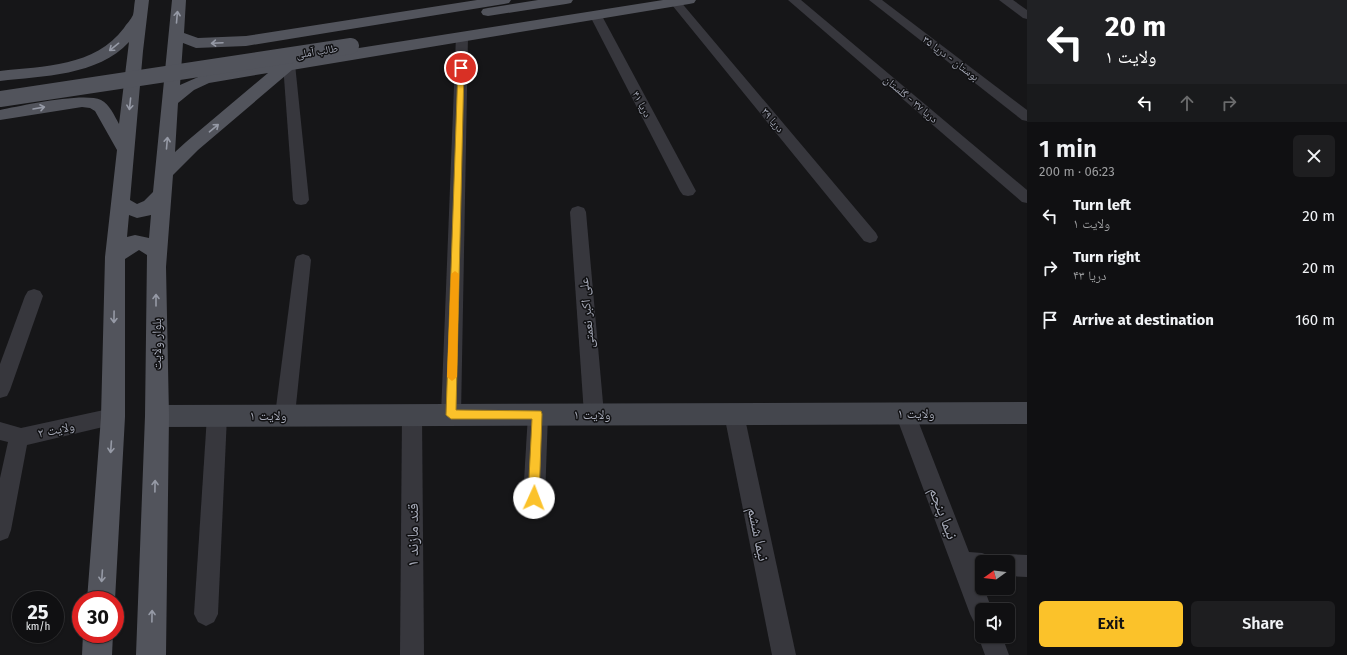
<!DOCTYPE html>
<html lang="en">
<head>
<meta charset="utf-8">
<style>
	:root { --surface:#101012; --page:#1e1e20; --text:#f1f3f6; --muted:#9c9d9f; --line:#303032; --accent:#fbc22a }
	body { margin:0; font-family:"Fira Sans","Noto Naskh Arabic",sans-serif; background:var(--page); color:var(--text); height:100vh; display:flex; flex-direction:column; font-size:15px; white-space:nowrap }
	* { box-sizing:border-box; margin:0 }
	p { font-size:13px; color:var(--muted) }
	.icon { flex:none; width:22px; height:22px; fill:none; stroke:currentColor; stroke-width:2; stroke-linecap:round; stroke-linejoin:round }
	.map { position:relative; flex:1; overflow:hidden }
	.panel { display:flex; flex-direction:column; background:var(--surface); width:320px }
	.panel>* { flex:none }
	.top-card { background:#202124; color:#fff; overflow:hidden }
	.needle { width:26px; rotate:255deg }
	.controls { position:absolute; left:975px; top:555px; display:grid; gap:8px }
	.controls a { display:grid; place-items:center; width:40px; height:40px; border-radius:6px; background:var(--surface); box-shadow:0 1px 3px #0004,0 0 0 1px var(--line); font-size:20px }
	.speed { position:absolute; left:12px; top:591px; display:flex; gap:8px; font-size:20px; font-weight:700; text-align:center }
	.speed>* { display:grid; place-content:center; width:52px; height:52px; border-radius:50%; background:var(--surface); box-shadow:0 1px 3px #0004,0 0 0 1px var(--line); line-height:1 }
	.speed small { font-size:10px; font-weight:400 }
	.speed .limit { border:6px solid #d22; background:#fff; color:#111 }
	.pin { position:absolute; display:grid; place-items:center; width:34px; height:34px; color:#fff; margin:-17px; border:2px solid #fff; border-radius:50%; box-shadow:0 1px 4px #0007 }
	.me { position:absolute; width:44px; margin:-22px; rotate:2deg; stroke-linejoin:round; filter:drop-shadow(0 0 3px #0008) }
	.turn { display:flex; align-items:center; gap:14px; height:84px; padding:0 12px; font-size:18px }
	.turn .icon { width:52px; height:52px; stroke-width:2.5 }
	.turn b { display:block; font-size:28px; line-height:34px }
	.lanes { display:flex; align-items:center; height:38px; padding:0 12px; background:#0003; justify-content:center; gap:20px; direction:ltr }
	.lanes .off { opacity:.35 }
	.round { display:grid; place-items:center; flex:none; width:42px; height:42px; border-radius:6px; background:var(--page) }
	.head { display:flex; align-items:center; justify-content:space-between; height:68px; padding:0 12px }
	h1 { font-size:24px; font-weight:600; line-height:30px }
	.action { display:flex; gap:8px; margin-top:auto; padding:8px 12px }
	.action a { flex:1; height:46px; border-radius:6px; background:var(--accent); color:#111; font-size:16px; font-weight:600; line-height:46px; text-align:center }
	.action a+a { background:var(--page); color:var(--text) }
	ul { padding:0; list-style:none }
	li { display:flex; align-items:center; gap:12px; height:52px; padding:0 12px }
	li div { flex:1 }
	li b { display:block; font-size:15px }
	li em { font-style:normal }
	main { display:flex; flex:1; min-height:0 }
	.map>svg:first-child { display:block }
</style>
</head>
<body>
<main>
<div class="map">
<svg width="1027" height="655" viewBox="0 0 1027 655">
	<rect width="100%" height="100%" fill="#161618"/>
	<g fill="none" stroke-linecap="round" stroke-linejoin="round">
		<g fill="#37373d" fill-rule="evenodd">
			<path d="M 788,0 L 801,0 L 1027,190 L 1027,203 L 1022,202 Z"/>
			<path d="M 869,0 L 882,0 L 1027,110 L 1027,121 L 1022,120 Z"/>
			<path d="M 999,0 L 1013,0 L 1027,10 L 1027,19 L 1023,18 Z"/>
			<path d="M 672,1 L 680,1 L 876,233 L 878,237 L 876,241 L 870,243 L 864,241 L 672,5 L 670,3 Z"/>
			<path d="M 596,12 L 602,16 L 696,191 L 693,195 L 688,196 L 683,195 L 680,191 L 590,16 Z"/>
			<path d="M 462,32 L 468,36 L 461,415 L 458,421 L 451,424 L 444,421 L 441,415 L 456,36 Z"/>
			<path d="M 289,60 L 295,64 L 309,200 L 306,204 L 301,205 L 296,204 L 293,200 L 283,64 Z"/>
			<path d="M 578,206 L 584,208 L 586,212 L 604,414 L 601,420 L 594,423 L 587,420 L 584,414 L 570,212 L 572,208 Z"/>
			<path d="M 303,254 L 309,256 L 311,260 L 295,415 L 292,421 L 285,424 L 278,421 L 275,415 L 295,260 L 297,256 Z"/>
			<path d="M 34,289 L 40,291 L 43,296 L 10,390 L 7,396 L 0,398 L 0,364 L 25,296 L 28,291 Z"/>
			<path d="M 905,404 L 912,407 L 915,413 L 969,552 L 982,553 L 990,556 L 992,562 L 982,562 L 982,575 L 979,575 L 982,588 L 984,588 L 992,610 L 982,610 L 982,626 L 974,622 L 970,614 L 895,413 L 898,407 Z"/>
			<path d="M 538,405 L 545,408 L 548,414 L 545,498 L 542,505 L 534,508 L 526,505 L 523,498 L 528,414 L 531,408 Z"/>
			<path d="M 734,405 L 741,408 L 744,414 L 796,655 L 772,655 L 724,414 L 727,408 Z"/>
			<path d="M 412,406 L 419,409 L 422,415 L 424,655 L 400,655 L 402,415 L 405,409 Z"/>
			<path d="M 217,407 L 224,410 L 227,416 L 218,614 L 214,622 L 206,626 L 198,622 L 194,614 L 207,416 L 210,410 Z"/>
			<path d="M 113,408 L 120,411 L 123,417 L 120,423 L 27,445 L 11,530 L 8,538 L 0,541 L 0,478 L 8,442 L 0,440 L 0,422 L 21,428 Z"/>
			<path d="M 1008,554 L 1027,555 L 1027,577 L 1008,576 L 1008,562 L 998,562 L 1000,557 Z"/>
			<path d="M 982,627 L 982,636 L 1002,636 L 1009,655 L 985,655 L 978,636 Z"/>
		</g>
		<path fill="#44464d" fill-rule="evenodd" d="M 1027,402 L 1027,424 L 157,427 L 148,424 L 145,416 L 148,408 L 157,405 Z"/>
		<g fill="#52545c" fill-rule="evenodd">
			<path d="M 135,0 L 149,0 L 143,51 L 130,200 L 137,204 L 144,201 L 153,192 L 172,0 L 186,0 L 184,33 L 198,38 L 246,36 L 477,0 L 511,0 L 509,3 L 504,4 L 246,46 L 196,48 L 183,43 L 180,85 L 205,74 L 289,59 L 663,0 L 696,0 L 694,3 L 689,4 L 292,70 L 198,150 L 173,175 L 166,267 L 169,416 L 166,655 L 136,655 L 145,416 L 147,255 L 139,250 L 125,259 L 125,417 L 115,600 L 87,600 L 101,417 L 105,257 L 117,150 L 95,111 L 90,108 L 82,107 L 0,120 L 0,110 C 21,106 83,92 101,100 C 110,105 114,115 119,124 L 129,42 C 98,76 42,76 0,81 L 0,71 C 43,66 95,67 124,28 C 126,24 131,20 133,15 C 134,11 134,5 135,0 ZM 268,73 L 186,142 L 175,152 L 178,103 L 194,90 L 209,83 ZM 129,215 L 137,218 L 151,215 L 149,238 L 135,235 L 127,237 Z"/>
			<path d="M 538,0 L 573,0 L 571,3 L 566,4 L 488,16 L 483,15 L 481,12 L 483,9 L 488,8 Z"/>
			<path d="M 83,634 L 113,634 L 112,655 L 82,655 Z"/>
		</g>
		<path stroke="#52545c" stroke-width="16" d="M 0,99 L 351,46"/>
	</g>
	<defs><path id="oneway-shaft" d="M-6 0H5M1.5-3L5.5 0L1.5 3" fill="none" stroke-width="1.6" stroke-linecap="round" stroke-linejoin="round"/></defs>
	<g stroke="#969aa6">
		<use href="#oneway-shaft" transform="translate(177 17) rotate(-85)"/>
		<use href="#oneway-shaft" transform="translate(217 43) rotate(177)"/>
		<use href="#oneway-shaft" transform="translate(114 47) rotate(141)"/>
		<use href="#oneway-shaft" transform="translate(130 104) rotate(96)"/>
		<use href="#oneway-shaft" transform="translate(39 108) rotate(-10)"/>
		<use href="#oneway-shaft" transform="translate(214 128) rotate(-40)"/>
		<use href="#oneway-shaft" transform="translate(167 143) rotate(-85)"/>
		<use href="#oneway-shaft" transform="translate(156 300) rotate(-90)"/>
		<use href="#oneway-shaft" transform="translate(114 317) rotate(91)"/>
		<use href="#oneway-shaft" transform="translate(111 447) rotate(94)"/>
		<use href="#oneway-shaft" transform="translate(155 486) rotate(-89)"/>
		<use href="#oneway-shaft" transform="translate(102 576) rotate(94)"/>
		<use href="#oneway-shaft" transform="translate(152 616) rotate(-89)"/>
	</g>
	<path fill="#fbc22a" stroke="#a37e1b" d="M 458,67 L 464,68 L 456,410 L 541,411 L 542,414 L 539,498 L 538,501 L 534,503 L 530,501 L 528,498 L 532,419 L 451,419 L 446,415 Z"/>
	<path fill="#f59e0b" d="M 455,271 L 459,274 L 457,377 L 452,381 L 447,377 L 451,274 Z"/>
	<g text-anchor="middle" stroke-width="3" stroke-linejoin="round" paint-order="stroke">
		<g font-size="11" fill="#a7abb9" stroke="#111113">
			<text transform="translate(317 51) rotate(-9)" y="4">طالب آملی</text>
			<text transform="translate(951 58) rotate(37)" y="4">بوستان - دریا ۳۵</text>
			<text transform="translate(911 99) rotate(40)" y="4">دریا ۳۷ - گلستان</text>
			<text transform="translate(642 104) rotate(62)" y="4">دریا ۴۱</text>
			<text transform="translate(773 120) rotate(50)" y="4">دریا ۳۹</text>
		</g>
		<g font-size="13" fill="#a7abb9" stroke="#111113">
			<text transform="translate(586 313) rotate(-95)" y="5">علی اکبر نعمتی</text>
			<text transform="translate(156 344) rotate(-90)" y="5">بلوار ولایت</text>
			<text x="916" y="418">ولایت ۱</text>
			<text x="592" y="419">ولایت ۱</text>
			<text x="268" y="420">ولایت ۱</text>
			<text transform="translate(56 429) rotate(-12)" y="5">ولایت ۲</text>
		</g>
		<g font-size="16" fill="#a7abb9" stroke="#111113">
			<text transform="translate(944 513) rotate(69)" y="6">نیما پنجم</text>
			<text transform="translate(759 534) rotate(78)" y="6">نیما ششم</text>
			<text transform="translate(412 535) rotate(-90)" y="6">قند مازند ۱</text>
		</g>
	</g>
</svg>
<div class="controls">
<a><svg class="needle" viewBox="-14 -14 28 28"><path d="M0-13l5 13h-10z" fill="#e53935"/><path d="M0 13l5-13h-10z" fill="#9c9d9f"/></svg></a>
<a><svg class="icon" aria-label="sound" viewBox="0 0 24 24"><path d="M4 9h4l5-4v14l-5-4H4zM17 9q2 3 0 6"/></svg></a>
</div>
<div class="speed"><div>25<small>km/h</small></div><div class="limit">30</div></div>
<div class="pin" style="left:461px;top:68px;background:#d93025"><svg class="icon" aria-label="arrive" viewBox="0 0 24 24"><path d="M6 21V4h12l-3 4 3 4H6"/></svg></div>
<svg class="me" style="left:534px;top:498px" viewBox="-20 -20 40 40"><circle r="19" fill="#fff"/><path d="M0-13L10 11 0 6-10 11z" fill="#fbc22a"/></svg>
</div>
<section class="panel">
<div class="top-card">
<div class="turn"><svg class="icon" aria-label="left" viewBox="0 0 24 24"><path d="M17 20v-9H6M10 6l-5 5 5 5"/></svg><div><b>20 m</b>ولایت ۱</div></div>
<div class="lanes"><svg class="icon" aria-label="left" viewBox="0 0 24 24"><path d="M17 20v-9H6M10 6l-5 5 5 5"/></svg><svg class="icon off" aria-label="ahead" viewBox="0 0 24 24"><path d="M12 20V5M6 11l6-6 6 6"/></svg><svg class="icon off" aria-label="right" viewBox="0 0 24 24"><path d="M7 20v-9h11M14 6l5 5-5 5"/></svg></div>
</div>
<div class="head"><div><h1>1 min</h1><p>200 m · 06:23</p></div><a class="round"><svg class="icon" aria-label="close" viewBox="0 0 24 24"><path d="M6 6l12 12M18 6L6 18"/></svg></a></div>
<ul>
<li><svg class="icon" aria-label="left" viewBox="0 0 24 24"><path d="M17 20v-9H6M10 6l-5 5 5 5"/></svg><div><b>Turn left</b><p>ولایت ۱</p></div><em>20 m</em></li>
<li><svg class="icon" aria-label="right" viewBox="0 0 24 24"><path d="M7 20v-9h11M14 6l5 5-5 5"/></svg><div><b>Turn right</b><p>دریا ۴۳</p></div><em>20 m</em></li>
<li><svg class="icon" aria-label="arrive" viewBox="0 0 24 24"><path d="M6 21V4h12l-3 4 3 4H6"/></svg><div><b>Arrive at destination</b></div><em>160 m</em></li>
</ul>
<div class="action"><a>Exit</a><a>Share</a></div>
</section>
</main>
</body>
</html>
